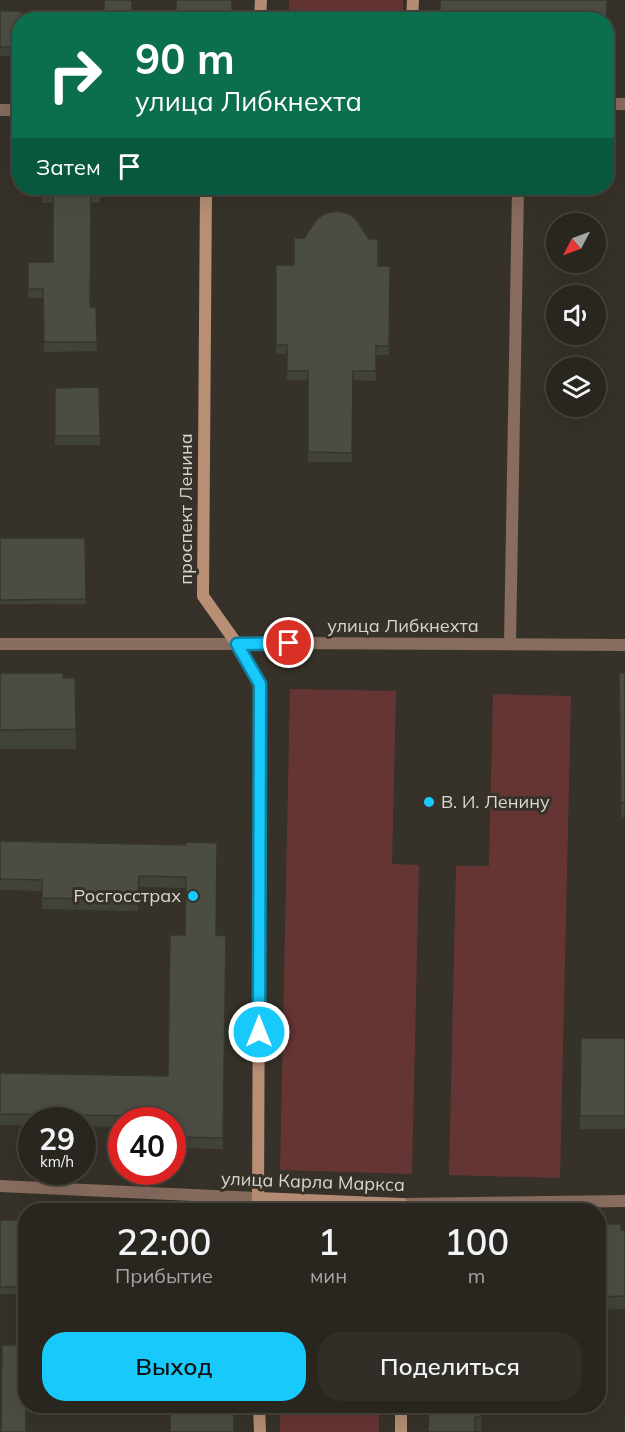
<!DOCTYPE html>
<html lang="ru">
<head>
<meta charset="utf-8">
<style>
	:root { --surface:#29261f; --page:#312e28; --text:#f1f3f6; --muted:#a5a5a4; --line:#45433d; --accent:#18cafc }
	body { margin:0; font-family:Mulish,sans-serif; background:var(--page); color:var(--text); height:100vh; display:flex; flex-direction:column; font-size:22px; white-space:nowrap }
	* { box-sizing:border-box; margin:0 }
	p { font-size:20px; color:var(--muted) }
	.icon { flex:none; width:33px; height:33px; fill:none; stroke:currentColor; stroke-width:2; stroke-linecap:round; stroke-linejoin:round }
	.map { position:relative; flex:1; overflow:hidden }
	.panel { position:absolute; left:18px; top:1203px; width:588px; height:210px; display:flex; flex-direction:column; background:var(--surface); border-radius:24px; box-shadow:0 6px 24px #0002,0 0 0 2px var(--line) }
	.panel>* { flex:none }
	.hud { position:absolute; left:12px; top:12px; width:602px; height:183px; border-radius:24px; box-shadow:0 6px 24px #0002,0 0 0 2px var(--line); background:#0b6e4f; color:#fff; overflow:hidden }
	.needle { width:39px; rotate:229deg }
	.fabs { position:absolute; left:546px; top:213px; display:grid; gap:12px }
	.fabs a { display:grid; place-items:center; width:60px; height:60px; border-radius:50%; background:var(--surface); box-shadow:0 6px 24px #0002,0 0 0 2px var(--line); font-size:30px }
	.speed { position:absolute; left:18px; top:1107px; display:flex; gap:12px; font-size:30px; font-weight:700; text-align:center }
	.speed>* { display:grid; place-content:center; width:78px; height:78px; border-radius:50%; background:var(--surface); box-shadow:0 6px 24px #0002,0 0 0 2px var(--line); line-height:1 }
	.speed small { font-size:15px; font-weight:400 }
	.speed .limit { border:9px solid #d22; background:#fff; color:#111 }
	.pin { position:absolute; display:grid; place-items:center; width:51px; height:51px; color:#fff; margin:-26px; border:3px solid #fff; border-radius:50%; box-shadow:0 2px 6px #0007 }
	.me { position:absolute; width:66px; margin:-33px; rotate:0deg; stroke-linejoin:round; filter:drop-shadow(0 0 4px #0008) }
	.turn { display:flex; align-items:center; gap:21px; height:126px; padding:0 24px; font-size:27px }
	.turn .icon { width:78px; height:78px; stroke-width:2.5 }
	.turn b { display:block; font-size:42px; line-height:51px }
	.then { display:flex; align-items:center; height:57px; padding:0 24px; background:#0003; gap:12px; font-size:22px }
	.eta { display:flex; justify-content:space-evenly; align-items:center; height:102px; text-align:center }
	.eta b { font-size:36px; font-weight:600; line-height:42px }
	.action { display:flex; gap:12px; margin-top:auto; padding:12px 24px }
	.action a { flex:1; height:69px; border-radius:24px; background:var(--accent); color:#111; font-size:24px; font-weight:600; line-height:69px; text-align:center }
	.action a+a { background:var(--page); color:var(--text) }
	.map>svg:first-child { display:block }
</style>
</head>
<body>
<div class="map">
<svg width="625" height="1432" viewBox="0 0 625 1432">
	<rect width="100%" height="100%" fill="#373229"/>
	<g fill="#653533">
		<rect x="289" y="0" width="114" height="19"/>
		<path d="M 290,689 L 396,691 L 392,864 L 419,865 L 412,1174 L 280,1170 Z"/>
		<path d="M 493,694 L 571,696 L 560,1178 L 449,1175 L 456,866 L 489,866 Z"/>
		<rect x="280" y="1406" width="99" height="26"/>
	</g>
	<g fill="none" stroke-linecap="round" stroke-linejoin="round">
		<g stroke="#886d5e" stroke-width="12">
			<path d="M 606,104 L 625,104"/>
			<path d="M 0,110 L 20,110"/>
			<path d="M 0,644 L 237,644 L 289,643 L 625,645"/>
			<path d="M 510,644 L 518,188"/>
			<path d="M 0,1186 L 258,1198"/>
			<path d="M 402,1204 L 625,1201"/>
		</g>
		<g stroke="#b88e75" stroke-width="12">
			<path d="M 260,20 L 261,0"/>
			<path d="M 412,20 L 413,0"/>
			<path d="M 206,188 L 203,596 L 237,644 L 260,684 L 258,1210"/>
			<path d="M 258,1198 L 402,1204 L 402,1210"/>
			<path d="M 259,1406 L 260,1432"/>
			<path d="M 401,1432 L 401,1406"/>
		</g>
	</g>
	<g fill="#414239">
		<path d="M 0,11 L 21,13 L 132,17 L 20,20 L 20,56 L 0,56 Z"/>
		<path d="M 42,188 L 100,188 L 100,203 L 91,203 L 90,307 L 96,307 L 97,351 L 44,352 L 43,298 L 28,298 L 28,262 L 53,262 L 53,203 L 42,203 Z"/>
		<path d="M 369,239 L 378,266 L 390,266 L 389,355 L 376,355 L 376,381 L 353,380 L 352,462 L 308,462 L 308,380 L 287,380 L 287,354 L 276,354 L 276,265 L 294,265 Z"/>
		<path d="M 99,387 L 100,445 L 55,445 L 55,388 Z"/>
		<path d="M 0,538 L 85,538 L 86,604 L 0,604 Z"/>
		<path d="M 0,673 L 75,678 L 76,749 L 0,749 Z"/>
		<path d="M 619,673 L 625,673 L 625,817 L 621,817 Z"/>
		<path d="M 0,841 L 186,845 L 216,935 L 226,936 L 223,1149 L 172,1148 L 172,1120 L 122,1120 L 122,1127 L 82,1126 L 82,1120 L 32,1120 L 32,1125 L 0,1125 L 0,1073 L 168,1076 L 185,935 L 186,888 L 139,887 L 138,911 L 42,909 L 42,891 L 0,890 Z"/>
		<path d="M 581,1038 L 625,1038 L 625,1129 L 580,1129 Z"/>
		<rect x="0" y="1220" width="26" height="74"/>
		<path d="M 598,1224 L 621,1230 L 625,1230 L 625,1309 L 598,1310 Z"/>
		<path d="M 482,1406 L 481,1431 L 428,1432 Z"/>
	</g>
	<g fill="#4c4d42" stroke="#35362e" stroke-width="1.5">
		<path d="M 104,0 L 132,0 L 132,17 L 176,18 L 176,0 L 232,0 L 232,20 L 20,20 L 20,47 L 0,47 L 0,11 L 21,11 L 21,13 L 104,14 Z"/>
		<path d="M 440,0 L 607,0 L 606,48 L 606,20 L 440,20 Z"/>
		<path d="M 42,188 L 100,188 L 100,194 L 91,194 L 90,307 L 96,307 L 97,342 L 44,342 L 43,289 L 28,289 L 28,262 L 53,262 L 53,194 L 42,194 Z"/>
		<path d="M 337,211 L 347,213 L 356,219 L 369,239 L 378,239 L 378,266 L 390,266 L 389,346 L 376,346 L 376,371 L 353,371 L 352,453 L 308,452 L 308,371 L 287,371 L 287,345 L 276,345 L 276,265 L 294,265 L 294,238 L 304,238 L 317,219 L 326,213 Z"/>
		<path d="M 99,387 L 100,436 L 55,436 L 55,388 Z"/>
		<path d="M 0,538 L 85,538 L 86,599 L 0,600 Z"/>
		<path d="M 0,673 L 63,673 L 63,678 L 75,678 L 76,729 L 0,730 Z"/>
		<path d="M 619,673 L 625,673 L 625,841 L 625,803 L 621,803 Z"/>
		<path d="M 0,841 L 186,845 L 186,842 L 217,843 L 216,935 L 226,936 L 223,1138 L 172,1137 L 172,1120 L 141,1120 L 141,1116 L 0,1114 L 0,1073 L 168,1076 L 170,935 L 185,935 L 186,877 L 139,876 L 138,900 L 42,898 L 42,880 L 0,879 Z"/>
		<path d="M 581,1038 L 625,1038 L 625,1116 L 580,1116 Z"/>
		<rect x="0" y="1220" width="26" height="67"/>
		<path d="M 598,1224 L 621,1224 L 621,1230 L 625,1230 L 625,1296 L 598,1297 Z"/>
		<path d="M 2,1345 L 26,1345 L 26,1432 L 1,1432 Z"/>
		<rect x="170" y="1406" width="64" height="26"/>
		<path d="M 429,1406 L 481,1406 L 481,1417 L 475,1417 L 475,1432 L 428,1432 Z"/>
		<rect x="624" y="1414" width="1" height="18"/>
	</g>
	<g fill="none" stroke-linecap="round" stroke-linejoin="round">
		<defs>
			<path id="route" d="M 259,1032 L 260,684 L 237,644 L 289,643"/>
		</defs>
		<use href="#route" stroke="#1083a4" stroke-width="15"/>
		<use href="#route" stroke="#18cafc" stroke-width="10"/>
	</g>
	<g fill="#18cafc" stroke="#373229" stroke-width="2">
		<circle cx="429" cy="802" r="6"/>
		<circle cx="193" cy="896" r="6"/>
	</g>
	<g text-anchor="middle" stroke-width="6" stroke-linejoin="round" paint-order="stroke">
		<g font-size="18" fill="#d9d6d0" stroke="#373229">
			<text transform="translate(186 509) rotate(-90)" y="6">проспект Ленина</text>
			<text x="403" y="632">улица Либкнехта</text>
			<text transform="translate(313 1182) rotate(2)" y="6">улица Карла Маркса</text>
		</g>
		<g font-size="18" fill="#d9d6d0" stroke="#373229" text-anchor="start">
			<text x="441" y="808">В. И. Ленину</text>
			<text x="181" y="902" text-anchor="end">Росгосстрах</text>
		</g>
	</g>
</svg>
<div class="fabs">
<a><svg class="needle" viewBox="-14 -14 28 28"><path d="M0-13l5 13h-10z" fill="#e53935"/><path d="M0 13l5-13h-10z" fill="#a5a5a4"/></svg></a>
<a><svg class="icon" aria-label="sound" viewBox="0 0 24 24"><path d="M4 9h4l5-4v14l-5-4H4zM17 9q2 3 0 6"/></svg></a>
<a><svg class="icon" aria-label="layers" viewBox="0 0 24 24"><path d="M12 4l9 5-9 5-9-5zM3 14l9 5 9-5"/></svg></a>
</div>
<div class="speed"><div>29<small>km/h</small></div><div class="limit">40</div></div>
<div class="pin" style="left:289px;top:643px;background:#d93025"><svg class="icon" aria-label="arrive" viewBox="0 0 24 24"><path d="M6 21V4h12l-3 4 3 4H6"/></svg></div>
<svg class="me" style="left:259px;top:1032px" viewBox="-20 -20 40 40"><circle r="17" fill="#18cafc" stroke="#fff" stroke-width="3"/><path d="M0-11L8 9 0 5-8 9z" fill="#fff"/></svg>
<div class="hud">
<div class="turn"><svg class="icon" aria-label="right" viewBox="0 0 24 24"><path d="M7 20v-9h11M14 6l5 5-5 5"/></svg><div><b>90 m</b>улица Либкнехта</div></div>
<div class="then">Затем<svg class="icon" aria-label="arrive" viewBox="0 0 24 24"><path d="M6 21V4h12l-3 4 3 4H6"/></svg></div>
</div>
<section class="panel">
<div class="eta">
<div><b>22:00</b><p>Прибытие</p></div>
<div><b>1</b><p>мин</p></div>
<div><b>100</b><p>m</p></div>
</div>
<div class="action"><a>Выход</a><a>Поделиться</a></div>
</section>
</div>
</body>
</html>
